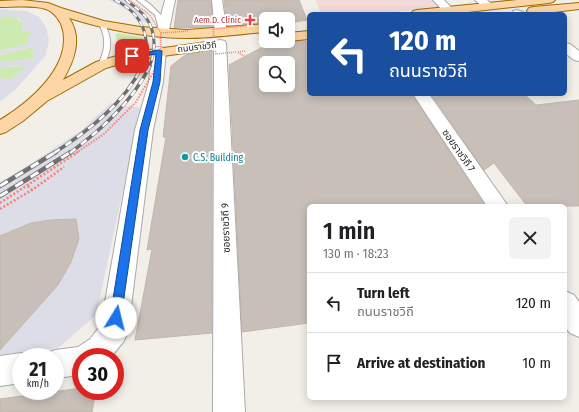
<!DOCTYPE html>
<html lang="en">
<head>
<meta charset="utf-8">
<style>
	:root { --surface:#fff; --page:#f2f2f2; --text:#202124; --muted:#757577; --line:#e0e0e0 }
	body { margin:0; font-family:"Fira Sans Condensed","Noto Sans Thai",sans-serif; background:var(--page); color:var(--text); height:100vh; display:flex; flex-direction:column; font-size:15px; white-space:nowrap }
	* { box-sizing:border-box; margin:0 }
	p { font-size:13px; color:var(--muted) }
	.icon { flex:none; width:22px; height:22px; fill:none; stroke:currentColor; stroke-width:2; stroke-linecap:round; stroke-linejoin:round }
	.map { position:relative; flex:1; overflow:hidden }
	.sheet { position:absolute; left:307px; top:204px; width:260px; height:196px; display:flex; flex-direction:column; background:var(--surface); border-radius:6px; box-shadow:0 2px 10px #0003 }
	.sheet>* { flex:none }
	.hud { position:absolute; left:307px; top:12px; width:260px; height:84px; border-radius:6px; box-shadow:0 2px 10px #0003; background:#1a4fa0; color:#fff; overflow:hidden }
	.controls { position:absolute; left:259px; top:12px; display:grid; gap:8px }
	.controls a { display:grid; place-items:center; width:36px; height:36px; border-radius:6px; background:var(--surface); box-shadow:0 2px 10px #0003; font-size:20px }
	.speed { position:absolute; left:12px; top:348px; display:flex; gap:8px; font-size:20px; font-weight:700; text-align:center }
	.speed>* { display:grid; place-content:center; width:52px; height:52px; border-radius:50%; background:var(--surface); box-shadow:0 2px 10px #0003; line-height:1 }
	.speed small { font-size:10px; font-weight:400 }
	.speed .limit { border:6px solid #d22; background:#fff; color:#111 }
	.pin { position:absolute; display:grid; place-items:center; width:34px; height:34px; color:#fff; margin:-17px; border-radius:8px; box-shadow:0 2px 6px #0006 }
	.me { position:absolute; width:44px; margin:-22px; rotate:9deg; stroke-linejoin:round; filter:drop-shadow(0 0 3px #0008) }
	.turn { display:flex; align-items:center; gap:14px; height:84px; padding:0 16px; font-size:18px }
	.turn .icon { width:52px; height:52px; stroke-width:2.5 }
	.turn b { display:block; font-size:28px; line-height:34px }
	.round { display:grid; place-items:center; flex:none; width:42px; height:42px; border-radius:6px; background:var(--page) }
	.headline { display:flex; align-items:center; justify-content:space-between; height:68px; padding:0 16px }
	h1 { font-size:24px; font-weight:600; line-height:30px }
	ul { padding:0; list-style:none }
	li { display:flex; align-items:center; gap:12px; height:60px; padding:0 16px; border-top:1px solid var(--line) }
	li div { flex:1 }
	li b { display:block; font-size:15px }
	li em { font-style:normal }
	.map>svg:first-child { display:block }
</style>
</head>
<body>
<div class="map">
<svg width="579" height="412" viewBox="0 0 579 412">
	<rect width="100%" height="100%" fill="#f2efe9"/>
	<path fill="#f2dad9" d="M 316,0 L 435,0 L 442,7 L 372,14 L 321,14 Z"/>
	<g fill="#cdebb0">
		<path d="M 7,15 C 17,15 17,19 24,25 C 26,27 30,29 33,31 L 30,43 L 0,51 L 0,18 Z"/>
		<path d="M 118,33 L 146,38 L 146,39 L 120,48 L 115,35 Z"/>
		<path d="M 32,47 L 34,50 L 33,59 L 0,62 L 0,55 Z"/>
		<path d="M 28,66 L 10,80 L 0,78 L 0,67 Z"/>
	</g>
	<g fill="#dddde8">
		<path d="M 109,0 L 127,0 L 134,4 L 145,14 L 147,23 L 145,23 L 130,12 Z"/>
		<path d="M 0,9 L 27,11 L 39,17 L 46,27 L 49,40 L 46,55 L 16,89 L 0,102 L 0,78 L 10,80 L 27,66 L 0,67 L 0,62 L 33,59 L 34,50 L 31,47 L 0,55 L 0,51 L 30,43 L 27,39 L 32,32 L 23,32 L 22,24 L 19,18 L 11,18 L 13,15 L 0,18 Z"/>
		<path d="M 111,103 L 141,108 L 96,315 L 58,348 L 0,355 L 0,182 L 24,168 L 79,132 Z"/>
	</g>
	<g fill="#c7bfb8" stroke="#c4b6ab" fill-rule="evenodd">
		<path d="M 178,0 L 211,0 L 213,27 L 174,28 Z"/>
		<path d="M 224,0 L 299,0 L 307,20 L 288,23 L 288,19 L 266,19 L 266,23 L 227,25 Z"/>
		<path d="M 274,41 L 286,41 L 288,42 L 306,41 L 309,51 L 309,94 L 412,94 L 485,206 L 309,206 L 309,323 L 242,332 L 229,65 ZM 266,63 L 288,63 L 288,85 L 266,85 Z"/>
		<path d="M 212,50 L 212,333 L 135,340 L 152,249 L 147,250 L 166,137 L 163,137 L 171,66 L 185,55 Z"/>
		<path d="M 431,94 L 524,94 L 536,105 L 579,100 L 579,206 L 527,206 L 494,163 L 484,170 Z"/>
		<path d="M 76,219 L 79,239 L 71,262 L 58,285 L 0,350 L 0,236 L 31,223 L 51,220 Z"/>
		<path d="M 81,388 L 81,391 L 96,391 L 92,412 L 0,412 L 0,399 Z"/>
	</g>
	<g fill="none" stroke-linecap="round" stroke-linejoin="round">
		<defs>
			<g id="service">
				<path d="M 137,0 L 144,0 L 150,4 L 161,15 L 165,34 L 160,33 L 155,15 Z"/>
				<path d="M 102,22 L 104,23 C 113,38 112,52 103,66 L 101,67 L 98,65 C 105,50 107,39 99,24 Z"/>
			</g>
			<g id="minor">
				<path d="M 165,0 L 175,0 L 169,30 L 167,33 L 159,33 L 157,30 Z"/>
				<path d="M 212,0 L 222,0 L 227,33 L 225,36 L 217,36 L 215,33 Z"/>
				<path d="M 433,0 L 444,0 L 455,11 L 453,13 L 445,13 Z"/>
				<path d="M 475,0 L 487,0 L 495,7 L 493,9 L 485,9 Z"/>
				<path d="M 517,10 L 523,12 L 525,14 L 512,14 L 513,11 Z"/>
				<path d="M 220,40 L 225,41 L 226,44 L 245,412 L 213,412 L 214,44 L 215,41 Z"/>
				<path d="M 565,43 L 570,44 L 579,51 L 579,61 L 574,60 L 565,53 Z"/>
				<path d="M 159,47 L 164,48 L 166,51 L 163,82 L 153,130 L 128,331 L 124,341 L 111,357 L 81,357 L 81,375 L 55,378 L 55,357 L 43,357 L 45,354 L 55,350 L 78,347 L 90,339 L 101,325 L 135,130 L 149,82 L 152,51 L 154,48 Z"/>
				<path d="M 413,94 L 429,94 L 508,206 L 487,206 Z"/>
				<path d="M 565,291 L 574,295 L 579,302 L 579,337 L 570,333 L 565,327 Z"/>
				<path d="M 21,353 L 30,357 L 21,357 L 21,383 L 0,386 L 0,356 Z"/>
			</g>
			<g id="primary">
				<path d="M 22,0 L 48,3 L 61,8 L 104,21 L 140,27 L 187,30 L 266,24 L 266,32 C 240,34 213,38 187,38 C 147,38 108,30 69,18 C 83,38 74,61 63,80 L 96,62 L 127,53 L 207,42 L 212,43 L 214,46 L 212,49 L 207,50 L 133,60 L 106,68 L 47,101 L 23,121 L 6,132 L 0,134 L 0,120 C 28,103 71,68 63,30 C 61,21 54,12 46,9 C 33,5 13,7 0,7 L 0,1 Z"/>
				<path d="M 517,0 L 555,0 L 553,2 L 549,3 L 450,14 L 411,14 L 413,11 L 417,10 Z"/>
				<path d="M 579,3 L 579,9 L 538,14 L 529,14 L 527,11 L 529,8 L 533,7 Z"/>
				<path d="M 309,31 L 309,39 L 288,41 L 288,33 Z"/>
			</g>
		</defs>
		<use href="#service" stroke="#a9a9a9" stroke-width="2"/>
		<use href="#minor" stroke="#a9a9a9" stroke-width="2"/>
		<use href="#primary" stroke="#a06b00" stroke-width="2"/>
		<g stroke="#fa8072" stroke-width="1.5" stroke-dasharray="1 1" stroke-linecap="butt">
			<path d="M 238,52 L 245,51"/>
			<path d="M 238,53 L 245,56"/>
		</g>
		<g stroke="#fa8072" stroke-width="2.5" stroke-dasharray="2 2" stroke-linecap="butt">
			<path d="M 28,186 L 32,190"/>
			<path d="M 0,209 L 32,190 L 64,167"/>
		</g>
		<use href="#service" fill="#fff" fill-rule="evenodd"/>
		<use href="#minor" fill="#fff" fill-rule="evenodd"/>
		<use href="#primary" fill="#fcd6a4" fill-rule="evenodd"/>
		<defs>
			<g id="rail-far2">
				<path d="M 115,0 C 142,13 153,38 142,67"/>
				<path d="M 126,0 C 132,5 143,12 147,19 C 156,33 156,52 149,67"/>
			</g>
			<g id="rail-far1">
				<path d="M 54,153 C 88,131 125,103 142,66"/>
				<path d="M 70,153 C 102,129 132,102 150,66"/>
			</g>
			<g id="rail">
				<path d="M 0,186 L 56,152"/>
				<path d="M 0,196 L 71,152"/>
			</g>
		</defs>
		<use href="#rail-far2" stroke="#707070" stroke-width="3"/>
		<use href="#rail-far1" stroke="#707070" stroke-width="3.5"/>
		<use href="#rail" stroke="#707070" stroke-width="4.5"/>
		<use href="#rail-far2" stroke="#fff" stroke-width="2" stroke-dasharray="5.5" stroke-linecap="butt"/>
		<use href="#rail-far1" stroke="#fff" stroke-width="2.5" stroke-dasharray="7" stroke-linecap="butt"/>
		<use href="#rail" stroke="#fff" stroke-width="3" stroke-dasharray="9" stroke-linecap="butt"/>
		<g stroke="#fa8072" stroke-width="1.5" stroke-dasharray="1 1" stroke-linecap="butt">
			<path d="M 129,0 L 149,14 L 161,33 L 160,60 L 156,67"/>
			<path d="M 161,33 L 189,31"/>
			<path d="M 236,52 L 216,54 L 213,29 L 245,26"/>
		</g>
		<path stroke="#fa8072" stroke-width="2" stroke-dasharray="1.5 1.5" stroke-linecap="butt" d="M 76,153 L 104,134 L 136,102 L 157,66"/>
		<path stroke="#fa8072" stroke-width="2.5" stroke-dasharray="2 2" stroke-linecap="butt" d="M 0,203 L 78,152"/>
	</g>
	<path fill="#1a73e8" stroke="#114b97" d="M 159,50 L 162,51 L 160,82 L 148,130 L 121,318 L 120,322 L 116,324 L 111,322 L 110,318 L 140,130 L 153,82 L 156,54 L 132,58 L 129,56 Z"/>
	<path fill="#e0444e" stroke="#fff" stroke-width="1.5" d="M248 14h4v4h4v4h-4v4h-4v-4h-4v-4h4z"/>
	<circle fill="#0f9aa8" stroke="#fff" stroke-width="1.5" cx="185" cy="157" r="4"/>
	<g text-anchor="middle" stroke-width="4" stroke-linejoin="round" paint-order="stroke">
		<g font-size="9" fill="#be3a42" stroke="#fff" text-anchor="end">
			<text x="241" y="23">Aem.D. Clinic</text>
		</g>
		<g font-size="9" fill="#222" stroke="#fff">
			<text transform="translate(197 47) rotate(-7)" y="3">ถนนราชวิถี</text>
		</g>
		<g font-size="10" fill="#222" stroke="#fff">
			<text transform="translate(459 150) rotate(55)" y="4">ซอยราชวิถี 7</text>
			<text transform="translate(225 228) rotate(-92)" y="4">ซอยราชวิถี 9</text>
		</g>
		<g font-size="10" fill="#0d838f" stroke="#fff" text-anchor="start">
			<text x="193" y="161">C.S. Building</text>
		</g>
	</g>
</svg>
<div class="controls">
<a><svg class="icon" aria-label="sound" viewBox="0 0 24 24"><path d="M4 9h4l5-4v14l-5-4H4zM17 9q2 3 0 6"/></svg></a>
<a><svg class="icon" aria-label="search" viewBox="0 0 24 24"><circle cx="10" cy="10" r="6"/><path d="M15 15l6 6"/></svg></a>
</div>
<div class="speed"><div>21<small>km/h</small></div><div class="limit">30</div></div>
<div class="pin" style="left:132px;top:56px;background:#d93025"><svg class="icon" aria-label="arrive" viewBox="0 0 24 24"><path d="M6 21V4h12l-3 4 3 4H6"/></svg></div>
<svg class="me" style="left:116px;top:318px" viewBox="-20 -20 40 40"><circle r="19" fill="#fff"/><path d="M0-13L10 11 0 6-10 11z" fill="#1a73e8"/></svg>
<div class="hud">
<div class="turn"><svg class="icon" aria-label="left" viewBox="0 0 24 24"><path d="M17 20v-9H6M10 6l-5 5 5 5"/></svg><div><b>120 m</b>ถนนราชวิถี</div></div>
</div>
<section class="sheet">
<div class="headline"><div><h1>1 min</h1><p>130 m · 18:23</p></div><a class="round"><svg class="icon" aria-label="close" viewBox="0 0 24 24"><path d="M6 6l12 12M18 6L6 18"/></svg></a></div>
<ul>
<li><svg class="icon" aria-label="left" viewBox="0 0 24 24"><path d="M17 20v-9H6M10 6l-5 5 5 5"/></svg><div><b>Turn left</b><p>ถนนราชวิถี</p></div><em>120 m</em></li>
<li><svg class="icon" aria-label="arrive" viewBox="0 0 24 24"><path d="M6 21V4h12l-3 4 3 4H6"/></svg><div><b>Arrive at destination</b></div><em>10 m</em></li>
</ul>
</section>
</div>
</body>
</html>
